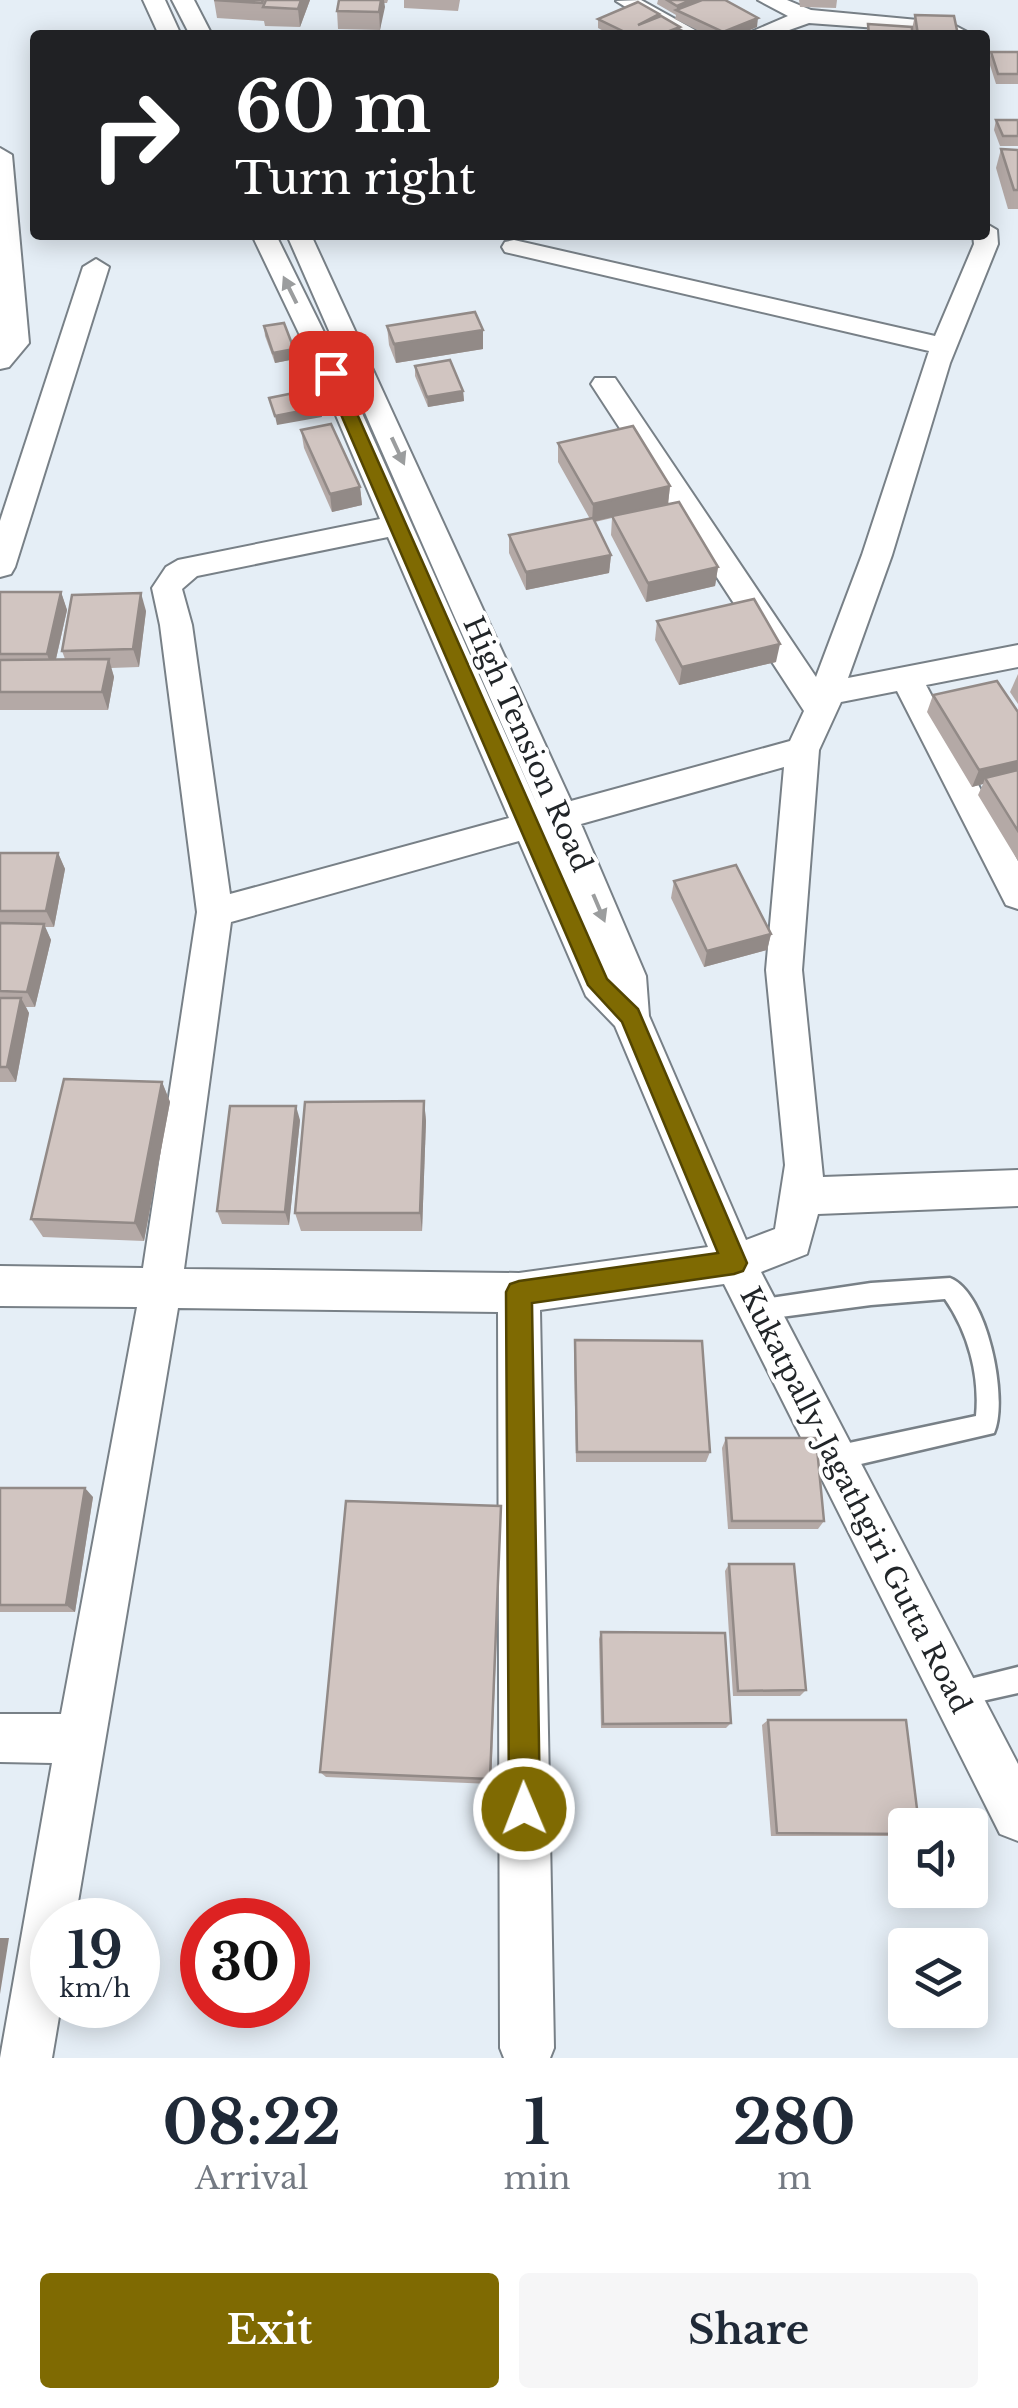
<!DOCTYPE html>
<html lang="en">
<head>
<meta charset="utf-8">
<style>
	:root { --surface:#fff; --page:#f6f6f7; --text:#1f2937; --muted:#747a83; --accent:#7f6a02 }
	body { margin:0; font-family:"Libre Baskerville",serif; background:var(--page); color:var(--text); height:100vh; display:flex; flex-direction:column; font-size:38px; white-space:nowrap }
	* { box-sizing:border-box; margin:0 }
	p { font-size:32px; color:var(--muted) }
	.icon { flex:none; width:55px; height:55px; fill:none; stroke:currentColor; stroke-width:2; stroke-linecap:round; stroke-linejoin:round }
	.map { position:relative; height:2058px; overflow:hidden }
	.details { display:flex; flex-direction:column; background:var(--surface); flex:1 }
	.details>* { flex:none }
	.hud { position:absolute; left:30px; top:30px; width:960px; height:210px; border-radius:10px; box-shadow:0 5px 25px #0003; background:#202124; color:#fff; overflow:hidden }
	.tools { position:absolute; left:888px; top:1808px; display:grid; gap:20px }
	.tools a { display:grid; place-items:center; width:100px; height:100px; border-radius:10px; background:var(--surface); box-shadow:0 5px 25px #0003; font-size:50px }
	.speed { position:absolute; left:30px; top:1898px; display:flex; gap:20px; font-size:50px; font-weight:700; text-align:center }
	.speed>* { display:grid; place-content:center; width:130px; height:130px; border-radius:50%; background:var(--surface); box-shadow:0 5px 25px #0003; line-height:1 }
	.speed small { font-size:25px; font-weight:400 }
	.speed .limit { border:15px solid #d22; background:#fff; color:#111 }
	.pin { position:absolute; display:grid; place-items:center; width:85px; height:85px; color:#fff; margin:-42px; border-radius:20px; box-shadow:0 5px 15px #0006 }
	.me { position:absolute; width:110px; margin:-55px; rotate:359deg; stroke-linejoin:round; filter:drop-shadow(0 0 8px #0008) }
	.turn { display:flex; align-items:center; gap:35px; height:210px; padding:0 40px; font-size:45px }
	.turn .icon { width:130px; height:130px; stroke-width:2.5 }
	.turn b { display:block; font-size:70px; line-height:85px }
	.eta { display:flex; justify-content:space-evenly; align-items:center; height:170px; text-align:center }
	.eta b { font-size:60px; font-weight:800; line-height:70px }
	.primary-button { display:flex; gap:20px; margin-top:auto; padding:20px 40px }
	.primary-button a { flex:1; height:115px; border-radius:10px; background:var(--accent); color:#fff; font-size:40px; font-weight:800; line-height:115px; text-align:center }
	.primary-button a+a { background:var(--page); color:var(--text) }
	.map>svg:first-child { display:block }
</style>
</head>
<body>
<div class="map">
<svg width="1018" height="2058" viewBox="0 0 1018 2058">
	<rect width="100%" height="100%" fill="#e5eef6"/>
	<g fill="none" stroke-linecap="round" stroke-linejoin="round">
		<defs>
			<g id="service">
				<path d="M 950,1278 C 987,1292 1009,1399 994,1433 L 835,1470 L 827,1466 L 823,1458 L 827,1450 L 835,1446 L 976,1416 C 980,1375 968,1332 945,1299 L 871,1305 L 758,1320 L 750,1317 L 747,1309 L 750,1301 L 871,1283 Z"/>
				<path d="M 1018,1667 L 1018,1693 L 955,1707 L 946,1703 L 942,1694 L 946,1685 Z"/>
			</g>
			<g id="minor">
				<path d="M 143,0 L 165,0 L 181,35 L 159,35 Z"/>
				<path d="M 172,0 L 194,0 L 212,35 L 190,35 Z"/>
				<path d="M 641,0 L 695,30 L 698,35 L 671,35 L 616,1 Z"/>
				<path d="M 758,0 L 787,0 L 811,10 L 950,23 L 973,35 L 809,23 L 775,35 L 744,35 L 788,16 Z"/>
				<path d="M 0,148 L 12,155 L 29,343 L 9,367 L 0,369 Z"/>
				<path d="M 985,223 L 997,230 L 998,244 L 950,363 L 892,555 L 848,678 L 1018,645 L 1018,667 L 926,685 L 1018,861 L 1018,909 L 1006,905 L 897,691 L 841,702 L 819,750 L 802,970 L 823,1177 L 1018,1170 L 1018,1206 L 818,1214 L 807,1254 L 761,1272 L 1018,1764 L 1018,1841 L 1000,1834 L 724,1284 L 540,1310 L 554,2048 L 550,2058 L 504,2058 L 500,2048 L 498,1312 L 178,1308 L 75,1920 L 52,1920 L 52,2005 L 61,2005 L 52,2058 L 0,2058 L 52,1763 L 0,1762 L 0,1714 L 61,1714 L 137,1307 L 0,1306 L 0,1266 L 143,1268 L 197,912 L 160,625 L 152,588 L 166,567 L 178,560 L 380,519 L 318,373 L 252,235 L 276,235 L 344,373 L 539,809 L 287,235 L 311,235 L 571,801 L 790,741 L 804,711 L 591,384 L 595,378 L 615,378 L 816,677 L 862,555 L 929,351 L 505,252 L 502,247 L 505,242 L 514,240 L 935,336 L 974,244 L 973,235 L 985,235 ZM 388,537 L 509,818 L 230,894 L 192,625 L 182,589 L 197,576 ZM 784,767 L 766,970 L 785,1165 L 775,1229 L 746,1240 L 649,1016 L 646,976 L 581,824 ZM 519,841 L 586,996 L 615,1026 L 708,1247 L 519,1273 L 184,1269 L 231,922 Z"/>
				<path d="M 96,259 L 109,267 L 15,567 L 11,574 L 0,577 L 0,521 L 83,267 Z"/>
			</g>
		</defs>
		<use href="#service" stroke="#788087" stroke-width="5"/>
		<use href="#minor" stroke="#788087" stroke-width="4"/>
		<use href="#service" fill="#fff" fill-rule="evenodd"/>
		<use href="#minor" fill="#fff" fill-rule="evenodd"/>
	</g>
	<g fill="#b4a9a6">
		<path d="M 214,0 L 310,0 L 300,27 L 265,26 L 264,21 L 217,18 Z"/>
		<path d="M 339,0 L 388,0 L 387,3 L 384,3 L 380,30 L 338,29 L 337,11 Z"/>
		<path d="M 404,0 L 460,0 L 458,11 L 404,8 Z"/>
		<path d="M 658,0 L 725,0 L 757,27 L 738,35 L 707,35 L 675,19 L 676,15 L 657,4 Z"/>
		<path d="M 799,0 L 837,0 L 836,8 L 800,7 Z"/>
		<path d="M 659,14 L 659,17 L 690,35 L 611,35 L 598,28 L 598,19 Z"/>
		<path d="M 915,15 L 958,35 L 866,35 L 868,24 L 912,29 Z"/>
		<path d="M 991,52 L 1018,52 L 1018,84 L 996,84 L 989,62 Z"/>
		<path d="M 996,120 L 1018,120 L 1018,146 L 1000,146 L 994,130 Z"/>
		<path d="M 1001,149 L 1018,150 L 1018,209 L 1008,209 L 996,168 Z"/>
		<path d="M 264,326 L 294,349 L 295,359 L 275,363 L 265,336 Z"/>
		<path d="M 387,326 L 483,349 L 396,363 L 389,345 Z"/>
		<path d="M 415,366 L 463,391 L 464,401 L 428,407 L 415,376 Z"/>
		<path d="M 301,430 L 360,487 L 362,505 L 332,512 L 304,448 Z"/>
		<path d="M 558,443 L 670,486 L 668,504 L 718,567 L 715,586 L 646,602 L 611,535 L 612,518 L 595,522 L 611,555 L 609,573 L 526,590 L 509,553 L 509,535 L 590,519 L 558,462 Z"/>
		<path d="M 0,592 L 61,592 L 67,610 L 56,659 L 65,659 L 62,651 L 146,611 L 139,667 L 111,668 L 114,677 L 108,710 L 0,710 Z"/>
		<path d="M 657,621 L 776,662 L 679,685 L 655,640 Z"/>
		<path d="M 1018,674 L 1018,704 L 1010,692 Z"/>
		<path d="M 933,695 L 1018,712 L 1018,861 L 978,795 L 983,784 L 972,787 L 927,712 Z"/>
		<path d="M 0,853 L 58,853 L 65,869 L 54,927 L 45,927 L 51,940 L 35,1007 L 26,1007 L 29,1013 L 16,1082 L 0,1082 Z"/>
		<path d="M 674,881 L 771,934 L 767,950 L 704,967 L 671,898 Z"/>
		<path d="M 162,1082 L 170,1102 L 144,1241 L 43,1237 L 31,1219 Z"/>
		<path d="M 424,1101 L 426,1121 L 422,1231 L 301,1231 L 295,1213 Z"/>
		<path d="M 300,1120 L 289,1225 L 222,1224 L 217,1211 Z"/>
		<path d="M 575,1340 L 710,1452 L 706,1462 L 576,1462 L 574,1352 Z"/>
		<path d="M 726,1438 L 824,1521 L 818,1529 L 728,1529 L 722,1448 Z"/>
		<path d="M 0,1488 L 93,1497 L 75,1612 L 0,1612 Z"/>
		<path d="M 501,1518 L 491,1784 L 326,1777 L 320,1772 Z"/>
		<path d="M 729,1564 L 806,1690 L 800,1696 L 733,1696 L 725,1571 Z"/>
		<path d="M 601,1632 L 731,1723 L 726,1728 L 601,1728 L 599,1639 Z"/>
		<path d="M 768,1720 L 905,1825 L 905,1836 L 771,1836 L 762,1725 Z"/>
	</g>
	<g fill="#928a87">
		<path d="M 301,0 L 310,0 L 300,27 L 298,9 Z"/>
		<path d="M 381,0 L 384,0 L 385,7 L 380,30 L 379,12 Z"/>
		<path d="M 691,0 L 706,0 L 677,10 L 677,6 Z"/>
		<path d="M 758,18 L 757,27 L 738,35 L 722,35 L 723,32 Z"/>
		<path d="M 483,330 L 483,349 L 396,363 L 394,344 Z"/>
		<path d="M 294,349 L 295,359 L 275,363 L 273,353 Z"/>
		<path d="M 463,391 L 464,401 L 428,407 L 427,397 Z"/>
		<path d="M 321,407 L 322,417 L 277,425 L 275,416 Z"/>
		<path d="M 670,486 L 668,504 L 592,522 L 593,504 Z"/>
		<path d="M 360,487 L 362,505 L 332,512 L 330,494 Z"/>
		<path d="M 611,555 L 609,573 L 526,590 L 526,572 Z"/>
		<path d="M 718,567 L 715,586 L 646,602 L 648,583 Z"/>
		<path d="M 61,592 L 67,610 L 53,672 L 47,654 Z"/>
		<path d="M 141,593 L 146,611 L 139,667 L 133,649 Z"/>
		<path d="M 780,644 L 776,662 L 679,685 L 682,667 Z"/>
		<path d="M 109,659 L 114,677 L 108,710 L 102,692 Z"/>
		<path d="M 1018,761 L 1018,776 L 985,778 L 983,784 L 972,787 L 979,770 Z"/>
		<path d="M 58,853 L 65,869 L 54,927 L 46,911 Z"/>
		<path d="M 44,924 L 51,940 L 35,1007 L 27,992 Z"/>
		<path d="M 771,934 L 767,950 L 704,967 L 707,951 Z"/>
		<path d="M 21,998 L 29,1013 L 16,1082 L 7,1067 Z"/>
		<path d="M 162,1082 L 170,1102 L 144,1241 L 135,1223 Z"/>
		<path d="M 424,1101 L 426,1121 L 422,1231 L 420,1213 Z"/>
		<path d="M 296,1106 L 300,1120 L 289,1225 L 285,1212 Z"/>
		<path d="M 85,1488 L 93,1497 L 75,1612 L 66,1605 Z"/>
		<path d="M 0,1938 L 9,1938 L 0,1994 Z"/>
	</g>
	<g fill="#d1c5c1" stroke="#928a87" stroke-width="2.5">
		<path d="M 214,0 L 263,0 L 262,3 Z"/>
		<path d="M 266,0 L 301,0 L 298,9 L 263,7 Z"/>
		<path d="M 339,0 L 381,0 L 379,12 L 337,11 Z"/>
		<path d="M 667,0 L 691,0 L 677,6 Z"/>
		<path d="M 702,0 L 725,0 L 758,18 L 723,32 L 676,10 Z"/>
		<path d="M 638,2 L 659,14 L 638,25 L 661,16 L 680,27 L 659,35 L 631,35 L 598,19 Z"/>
		<path d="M 915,15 L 954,16 L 958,35 L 918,35 Z"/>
		<path d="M 868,24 L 912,27 L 912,35 L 869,35 Z"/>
		<path d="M 679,29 L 690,35 L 667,35 Z"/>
		<path d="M 991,52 L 1018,52 L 1018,74 L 998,74 Z"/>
		<path d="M 996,120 L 1018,120 L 1018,136 L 1003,136 Z"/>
		<path d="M 1001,149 L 1018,150 L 1018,190 L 1014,190 Z"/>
		<path d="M 475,312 L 483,330 L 394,344 L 387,326 Z"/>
		<path d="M 284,323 L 294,349 L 273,353 L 264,326 Z"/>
		<path d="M 450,360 L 463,391 L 427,397 L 415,366 Z"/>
		<path d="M 314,389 L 321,407 L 275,416 L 269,398 Z"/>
		<path d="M 331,424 L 360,487 L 330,494 L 301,430 Z"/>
		<path d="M 633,426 L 670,486 L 593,504 L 558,443 Z"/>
		<path d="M 679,502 L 718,567 L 648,583 L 612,516 Z"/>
		<path d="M 593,518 L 611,555 L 526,572 L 509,535 Z"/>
		<path d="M 0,592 L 61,592 L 47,654 L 0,654 Z"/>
		<path d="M 141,593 L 133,649 L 62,651 L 72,595 Z"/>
		<path d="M 754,599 L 780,644 L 682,667 L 657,621 Z"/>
		<path d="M 109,659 L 102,692 L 0,692 L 0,660 Z"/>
		<path d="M 997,681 L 1018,712 L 1018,761 L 979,770 L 933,695 Z"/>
		<path d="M 1018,770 L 1018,831 L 985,778 Z"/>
		<path d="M 0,853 L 58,853 L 46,911 L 0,911 Z"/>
		<path d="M 736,865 L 771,934 L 707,951 L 674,881 Z"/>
		<path d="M 0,923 L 44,924 L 27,992 L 0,991 Z"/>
		<path d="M 0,998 L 21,998 L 7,1067 L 0,1067 Z"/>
		<path d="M 64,1079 L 162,1082 L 135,1223 L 31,1219 Z"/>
		<path d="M 424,1101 L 420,1213 L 295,1213 L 305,1102 Z"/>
		<path d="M 230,1106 L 296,1106 L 285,1212 L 217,1211 Z"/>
		<path d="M 575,1340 L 702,1341 L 710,1452 L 577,1452 Z"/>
		<path d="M 726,1438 L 816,1438 L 824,1521 L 732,1521 Z"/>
		<path d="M 0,1488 L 85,1488 L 66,1605 L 0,1605 Z"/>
		<path d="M 346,1501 L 501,1506 L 490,1779 L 320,1772 Z"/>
		<path d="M 729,1564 L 794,1564 L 806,1690 L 738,1691 Z"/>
		<path d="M 601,1632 L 725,1633 L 731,1723 L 603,1724 Z"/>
		<path d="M 768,1720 L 906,1720 L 919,1825 L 905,1825 L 905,1834 L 777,1833 Z"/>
	</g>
	<defs><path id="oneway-solid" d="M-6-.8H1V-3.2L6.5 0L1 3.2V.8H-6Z" transform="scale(2.5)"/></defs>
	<g fill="#9b9d9e">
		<use href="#oneway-solid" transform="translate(290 290) rotate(-116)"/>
		<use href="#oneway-solid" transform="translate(398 451) rotate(65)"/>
		<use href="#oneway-solid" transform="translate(599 908) rotate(67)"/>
	</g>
	<path fill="#7f6a02" stroke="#534501" stroke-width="2.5" d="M 331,368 L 339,373 L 607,979 L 638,1009 L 747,1263 L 743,1271 L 734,1274 L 532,1303 L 540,1809 L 535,1820 L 524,1824 L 514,1820 L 509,1809 L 506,1292 L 510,1284 L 519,1281 L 718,1253 L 622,1022 L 588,985 L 323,373 Z"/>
	<g text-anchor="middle" stroke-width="8" stroke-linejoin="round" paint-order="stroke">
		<g font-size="28" fill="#212528" stroke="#fff">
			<text transform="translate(528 744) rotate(66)" y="10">High Tension Road</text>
			<text transform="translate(856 1500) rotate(63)" y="10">Kukatpally-Jagathgiri Gutta Road</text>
		</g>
	</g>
</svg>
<div class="tools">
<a><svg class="icon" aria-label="sound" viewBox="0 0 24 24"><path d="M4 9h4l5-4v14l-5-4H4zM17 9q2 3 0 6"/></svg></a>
<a><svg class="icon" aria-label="layers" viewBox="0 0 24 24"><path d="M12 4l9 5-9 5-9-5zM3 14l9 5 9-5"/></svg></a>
</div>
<div class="speed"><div>19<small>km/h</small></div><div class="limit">30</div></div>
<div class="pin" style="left:331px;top:373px;background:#d93025"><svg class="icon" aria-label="arrive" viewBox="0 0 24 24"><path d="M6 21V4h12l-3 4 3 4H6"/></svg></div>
<svg class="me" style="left:524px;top:1809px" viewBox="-20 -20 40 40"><circle r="17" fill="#7f6a02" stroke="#fff" stroke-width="3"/><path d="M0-11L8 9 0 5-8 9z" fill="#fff"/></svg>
<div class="hud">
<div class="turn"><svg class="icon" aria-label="right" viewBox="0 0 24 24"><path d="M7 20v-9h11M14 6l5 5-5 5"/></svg><div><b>60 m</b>Turn right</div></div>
</div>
</div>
<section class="details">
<div class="eta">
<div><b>08:22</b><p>Arrival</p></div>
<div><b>1</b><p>min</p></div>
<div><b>280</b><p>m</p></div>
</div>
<div class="primary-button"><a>Exit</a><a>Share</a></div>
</section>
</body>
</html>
